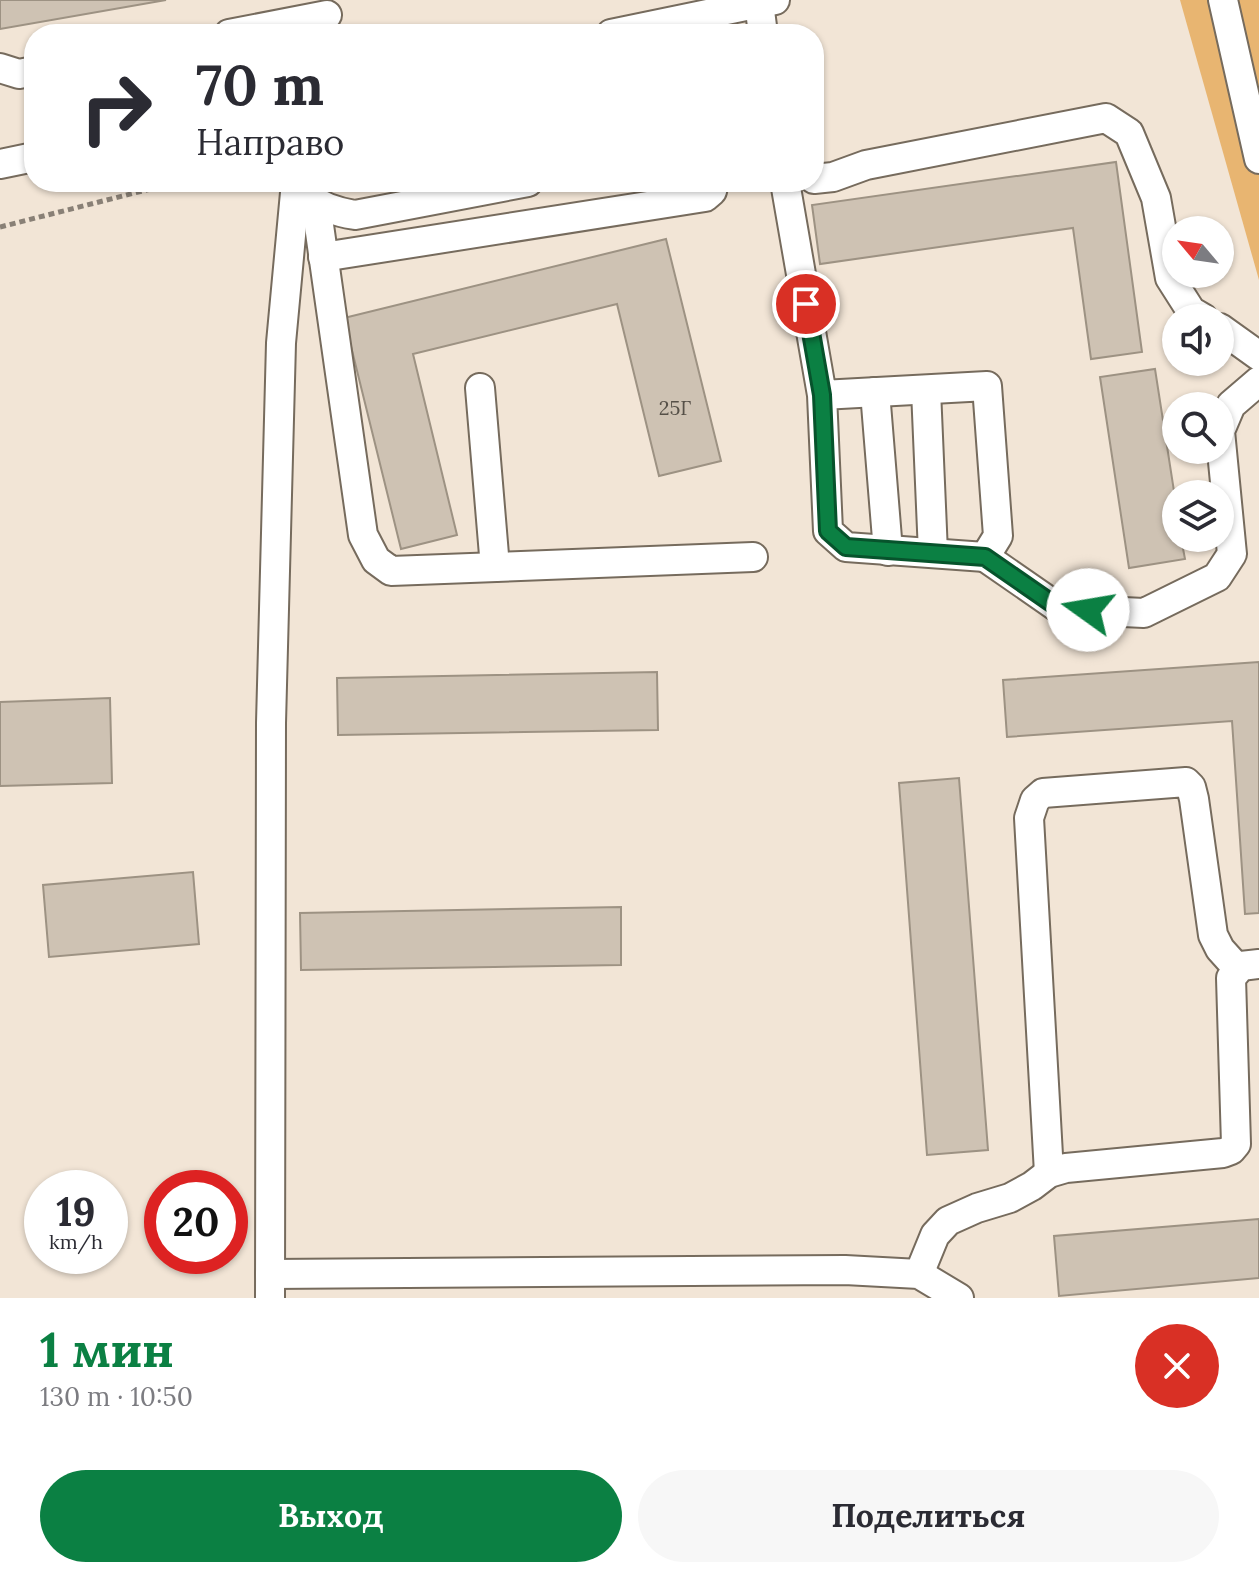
<!DOCTYPE html>
<html lang="ru">
<head>
<meta charset="utf-8">
<style>
	:root { --surface:#fff; --page:#f7f7f7; --text:#2b2b33; --muted:#7c7c81; --accent:#0b8043 }
	body { margin:0; font-family:Lora,serif; background:var(--page); color:var(--text); height:100vh; display:flex; flex-direction:column; font-size:30px; white-space:nowrap }
	* { box-sizing:border-box; margin:0 }
	p { font-size:26px; color:var(--muted) }
	.icon { flex:none; width:44px; height:44px; fill:none; stroke:currentColor; stroke-width:2; stroke-linecap:round; stroke-linejoin:round }
	.map { position:relative; height:1298px; overflow:hidden }
	.side { display:flex; flex-direction:column; background:var(--surface); flex:1 }
	.side>* { flex:none }
	.hud { position:absolute; left:24px; top:24px; width:800px; height:168px; border-radius:32px; box-shadow:0 2px 6px #0004; background:#fff; color:var(--text); overflow:hidden }
	.needle { width:52px; rotate:299deg }
	.buttons { position:absolute; left:1162px; top:216px; display:grid; gap:16px }
	.buttons a { display:grid; place-items:center; width:72px; height:72px; border-radius:50%; background:var(--surface); box-shadow:0 2px 6px #0004; font-size:40px }
	.speed { position:absolute; left:24px; top:1170px; display:flex; gap:16px; font-size:40px; font-weight:700; text-align:center }
	.speed>* { display:grid; place-content:center; width:104px; height:104px; border-radius:50%; background:var(--surface); box-shadow:0 2px 6px #0004; line-height:1 }
	.speed small { font-size:20px; font-weight:400 }
	.speed .limit { border:12px solid #d22; background:#fff; color:#111 }
	.pin { position:absolute; display:grid; place-items:center; width:68px; height:68px; color:#fff; margin:-34px; border:4px solid #fff; border-radius:50%; box-shadow:0 2px 8px #0007 }
	.me { position:absolute; width:88px; margin:-44px; rotate:283deg; stroke-linejoin:round; filter:drop-shadow(0 0 6px #0008) }
	.turn { display:flex; align-items:center; gap:28px; height:168px; padding:0 40px; font-size:36px }
	.turn .icon { width:104px; height:104px; stroke-width:2.5 }
	.turn b { display:block; font-size:56px; line-height:68px }
	.round { display:grid; place-items:center; flex:none; width:84px; height:84px; border-radius:42px; background:var(--page) }
	.head { display:flex; align-items:center; justify-content:space-between; height:136px; padding:0 40px }
	h1 { font-size:48px; font-weight:700; line-height:60px; color:var(--accent) }
	.action { display:flex; gap:16px; margin-top:auto; padding:16px 40px }
	.action a { flex:1; height:92px; border-radius:48px; background:var(--accent); color:#fff; font-size:32px; font-weight:700; line-height:92px; text-align:center }
	.action a+a { background:var(--page); color:var(--text) }
	.map>svg:first-child { display:block }
</style>
</head>
<body>
<div class="map">
<svg width="1259" height="1298" viewBox="0 0 1259 1298">
	<rect width="100%" height="100%" fill="#f2e5d6"/>
	<path fill="#e8b571" d="M 1180,0 L 1259,0 L 1259,280 Z"/>
	<g fill="#cec2b3" stroke="#9d9283" stroke-width="2">
		<path d="M 0,0 L 166,0 L 0,29 Z"/>
		<path d="M 1116,162 L 1142,352 L 1091,359 L 1073,228 L 820,264 L 812,205 Z"/>
		<path d="M 666,239 L 721,461 L 659,476 L 617,304 L 413,354 L 457,535 L 401,549 L 344,318 Z"/>
		<path d="M 1155,369 L 1176,504 L 1176,538 L 1181,538 L 1185,559 L 1129,568 L 1100,377 Z"/>
		<path d="M 1259,662 L 1259,913 L 1245,914 L 1232,721 L 1007,737 L 1003,680 Z"/>
		<path d="M 657,672 L 658,730 L 338,735 L 337,678 Z"/>
		<path d="M 110,698 L 112,783 L 0,786 L 0,702 Z"/>
		<path d="M 959,778 L 988,1150 L 927,1155 L 899,783 Z"/>
		<path d="M 193,872 L 199,944 L 49,957 L 43,885 Z"/>
		<path d="M 621,907 L 621,965 L 301,970 L 300,913 Z"/>
		<path d="M 1259,1219 L 1259,1278 L 1059,1296 L 1054,1236 Z"/>
	</g>
	<g fill="none" stroke-linecap="round" stroke-linejoin="round">
		<defs>
			<g id="minor">
				<path d="M 1223,0 L 1259,159"/>
				<path d="M 759,3 L 763,34"/>
				<path d="M 229,34 L 327,15"/>
				<path d="M 611,34 L 775,0"/>
				<path d="M 0,68 L 19,74 L 34,71"/>
				<path d="M 0,164 L 34,157"/>
				<path d="M 814,179 L 833,177 L 866,165 L 1106,118 L 1129,133 L 1156,198 L 1170,278 L 1191,311 L 1203,318"/>
				<path d="M 785,182 L 822,395 L 828,531 L 846,547 L 985,557 L 998,536 L 987,386 L 822,395"/>
				<path d="M 303,194 C 319,206 335,212 355,215 L 528,182"/>
				<path d="M 316,204 L 363,535 L 376,560 L 391,571 L 753,557"/>
				<path d="M 323,257 L 705,197 L 712,191 L 714,182"/>
				<path d="M 1220,328 L 1259,356"/>
				<path d="M 480,388 L 495,567"/>
				<path d="M 926,390 L 933,553"/>
				<path d="M 875,392 L 888,551"/>
				<path d="M 985,557 L 1060,609 L 1144,613 L 1217,577 L 1232,554 L 1220,431 L 1231,405 L 1259,381"/>
				<path d="M 1049,1173 L 1029,818 L 1035,800 L 1043,793 L 1186,782 L 1191,787 L 1194,799 L 1213,935 L 1220,949 L 1238,969"/>
				<path d="M 270,1274 L 845,1270 L 919,1274 L 959,1298"/>
				<path d="M 919,1274 L 935,1235 L 948,1221 L 977,1208 L 1010,1198 L 1032,1186 L 1049,1173 L 1066,1168 L 1223,1153 L 1231,1150 L 1236,1144 L 1231,978 L 1241,966 L 1259,964"/>
				<path d="M 270,1298 L 271,723 L 281,343 L 296,182"/>
			</g>
		</defs>
		<use href="#minor" stroke="#766b5d" stroke-width="32"/>
		<path stroke="#898076" stroke-width="5" stroke-dasharray="6 4" stroke-linecap="butt" d="M 0,227 L 178,182"/>
		<use href="#minor" stroke="#fff" stroke-width="28"/>
	</g>
	<g fill="none" stroke-linecap="round" stroke-linejoin="round">
		<defs>
			<path id="route" d="M 806,304 L 822,395 L 828,531 L 846,547 L 985,557 L 1060,609 L 1088,610"/>
		</defs>
		<use href="#route" stroke="#07532c" stroke-width="20"/>
		<use href="#route" stroke="#0b8043" stroke-width="14"/>
	</g>
	<g text-anchor="middle" stroke-width="7" stroke-linejoin="round" paint-order="stroke">
		<g font-size="20" fill="#565048">
			<text x="675" y="415">25Г</text>
		</g>
	</g>
</svg>
<div class="buttons">
<a><svg class="needle" viewBox="-14 -14 28 28"><path d="M0-13l5 13h-10z" fill="#e53935"/><path d="M0 13l5-13h-10z" fill="#7c7c81"/></svg></a>
<a><svg class="icon" aria-label="sound" viewBox="0 0 24 24"><path d="M4 9h4l5-4v14l-5-4H4zM17 9q2 3 0 6"/></svg></a>
<a><svg class="icon" aria-label="search" viewBox="0 0 24 24"><circle cx="10" cy="10" r="6"/><path d="M15 15l6 6"/></svg></a>
<a><svg class="icon" aria-label="layers" viewBox="0 0 24 24"><path d="M12 4l9 5-9 5-9-5zM3 14l9 5 9-5"/></svg></a>
</div>
<div class="speed"><div>19<small>km/h</small></div><div class="limit">20</div></div>
<div class="pin" style="left:806px;top:304px;background:#d93025"><svg class="icon" aria-label="arrive" viewBox="0 0 24 24"><path d="M6 21V4h12l-3 4 3 4H6"/></svg></div>
<svg class="me" style="left:1088px;top:610px" viewBox="-20 -20 40 40"><circle r="19" fill="#fff"/><path d="M0-13L10 11 0 6-10 11z" fill="#0b8043"/></svg>
<div class="hud">
<div class="turn"><svg class="icon" aria-label="right" viewBox="0 0 24 24"><path d="M7 20v-9h11M14 6l5 5-5 5"/></svg><div><b>70 m</b>Направо</div></div>
</div>
</div>
<section class="side">
<div class="head"><div><h1>1 мин</h1><p>130 m · 10:50</p></div><a class="round" style="background:#d93025;color:#fff"><svg class="icon" aria-label="close" viewBox="0 0 24 24"><path d="M6 6l12 12M18 6L6 18"/></svg></a></div>
<div class="action"><a>Выход</a><a>Поделиться</a></div>
</section>
</body>
</html>
